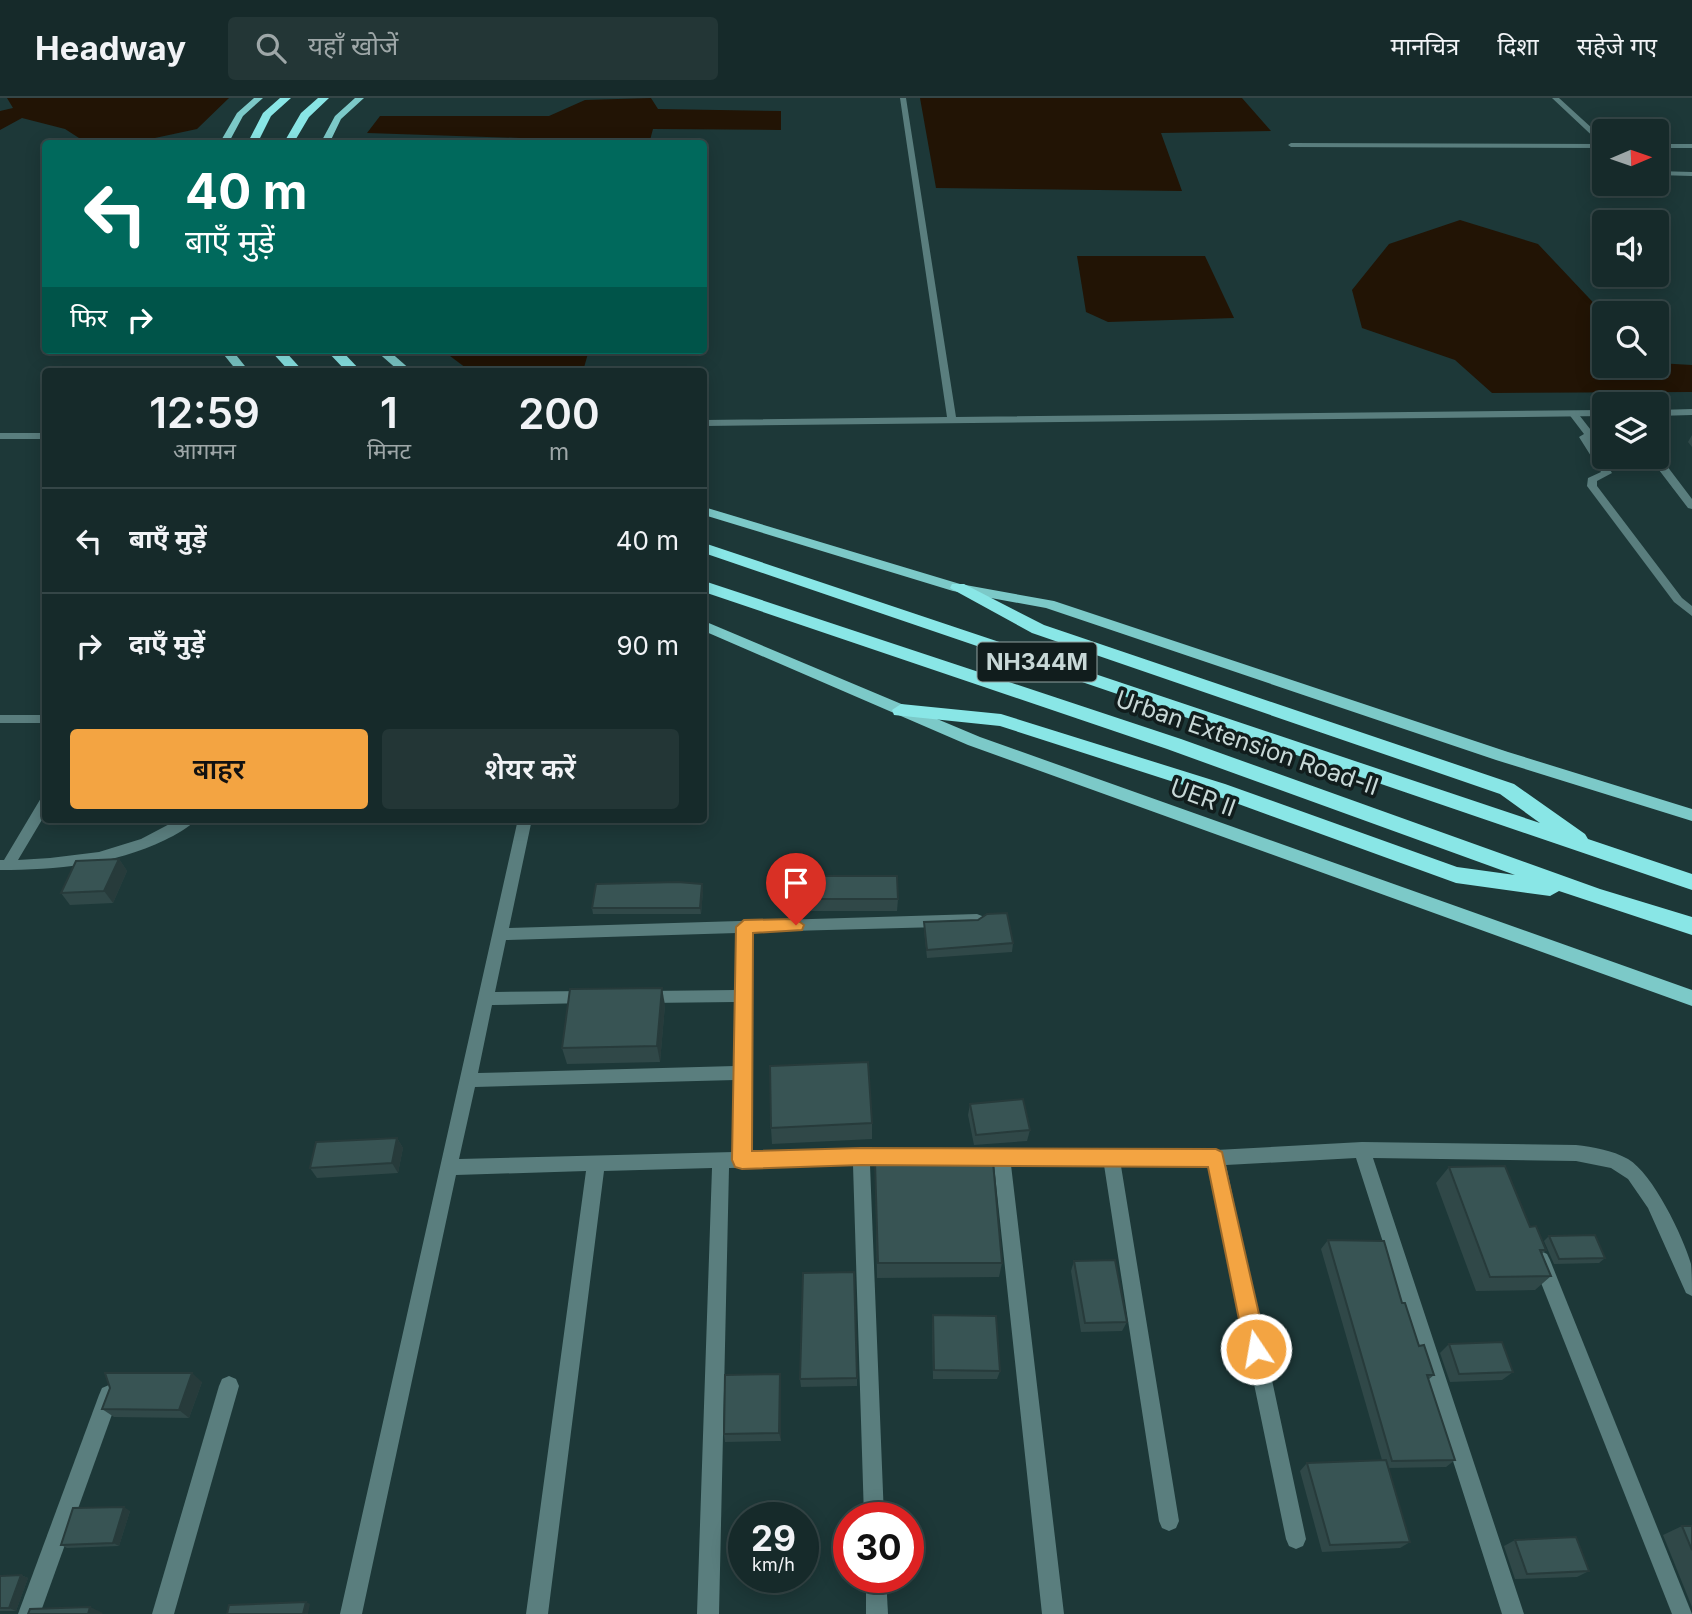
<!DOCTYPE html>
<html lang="hi">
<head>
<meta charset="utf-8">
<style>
	:root { --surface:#162a2a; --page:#233636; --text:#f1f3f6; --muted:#9ea7a8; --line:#354647; --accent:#f3a442 }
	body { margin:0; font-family:Inter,"Noto Sans Devanagari",sans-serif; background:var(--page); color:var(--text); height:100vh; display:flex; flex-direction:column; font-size:26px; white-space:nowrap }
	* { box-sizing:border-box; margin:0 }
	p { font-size:23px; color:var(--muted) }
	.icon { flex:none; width:38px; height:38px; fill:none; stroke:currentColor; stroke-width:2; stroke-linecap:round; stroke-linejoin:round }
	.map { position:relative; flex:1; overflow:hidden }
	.panel { position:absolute; left:42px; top:270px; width:665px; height:455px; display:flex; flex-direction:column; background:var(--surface); border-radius:7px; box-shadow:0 4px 18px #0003,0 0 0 2px var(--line) }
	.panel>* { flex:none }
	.banner { position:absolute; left:42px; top:42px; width:665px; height:214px; border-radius:7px; box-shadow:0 4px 18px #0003,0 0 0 2px var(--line); background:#00695c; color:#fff; overflow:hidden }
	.needle { width:46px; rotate:88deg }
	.tools { position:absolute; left:1592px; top:21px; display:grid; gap:14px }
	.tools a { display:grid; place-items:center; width:77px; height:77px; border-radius:7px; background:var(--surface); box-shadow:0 4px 18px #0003,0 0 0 2px var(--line); font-size:35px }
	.speed { position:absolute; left:728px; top:1404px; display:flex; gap:14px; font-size:35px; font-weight:700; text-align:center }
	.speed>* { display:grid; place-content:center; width:91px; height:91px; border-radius:50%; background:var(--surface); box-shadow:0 4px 18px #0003,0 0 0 2px var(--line); line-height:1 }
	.speed small { font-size:18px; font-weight:400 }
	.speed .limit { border:10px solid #d22; background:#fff; color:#111 }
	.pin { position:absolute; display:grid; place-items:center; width:60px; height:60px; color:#fff; margin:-72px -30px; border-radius:50% 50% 50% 0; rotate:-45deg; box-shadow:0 0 7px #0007 }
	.pin .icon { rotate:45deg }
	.me { position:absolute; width:77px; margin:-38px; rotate:348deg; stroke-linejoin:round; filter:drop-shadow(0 0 5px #0008) }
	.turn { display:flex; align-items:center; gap:24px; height:147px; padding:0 28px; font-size:32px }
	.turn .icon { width:91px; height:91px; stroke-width:2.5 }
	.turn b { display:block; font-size:49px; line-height:60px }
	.then { display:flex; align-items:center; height:66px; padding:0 28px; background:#0003; gap:14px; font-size:26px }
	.eta { display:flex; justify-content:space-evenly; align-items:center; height:119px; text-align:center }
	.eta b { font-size:42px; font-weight:600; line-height:49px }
	.primary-button { display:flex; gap:14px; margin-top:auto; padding:14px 28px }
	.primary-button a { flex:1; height:80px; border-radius:7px; background:var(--accent); color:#111; font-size:28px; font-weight:600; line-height:80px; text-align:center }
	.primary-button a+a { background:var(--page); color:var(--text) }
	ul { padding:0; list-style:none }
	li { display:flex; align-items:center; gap:21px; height:105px; padding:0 28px; border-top:2px solid var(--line) }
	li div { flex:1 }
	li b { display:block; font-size:26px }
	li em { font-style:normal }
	header { display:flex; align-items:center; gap:42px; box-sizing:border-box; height:98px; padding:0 35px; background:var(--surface); border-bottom:2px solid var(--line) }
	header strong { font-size:33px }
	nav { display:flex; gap:38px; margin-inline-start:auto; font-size:24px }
	.search { width:490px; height:63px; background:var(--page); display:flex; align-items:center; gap:18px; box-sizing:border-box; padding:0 24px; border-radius:7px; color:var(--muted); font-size:26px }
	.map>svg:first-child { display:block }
</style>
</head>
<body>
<header>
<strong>Headway</strong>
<div class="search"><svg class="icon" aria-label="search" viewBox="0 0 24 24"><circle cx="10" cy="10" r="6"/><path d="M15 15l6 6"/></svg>यहाँ खोजें</div>
<nav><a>मानचित्र</a><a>दिशा</a><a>सहेजे गए</a></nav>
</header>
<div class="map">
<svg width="1692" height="1516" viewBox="0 0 1692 1516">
	<rect width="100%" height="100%" fill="#1d3838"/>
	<g fill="#221405">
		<path d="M 7,0 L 229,0 L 197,31 L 155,40 L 79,40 L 65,31 L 22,20 L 0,32 L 0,13 L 13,10 Z"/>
		<path d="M 651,0 L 658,11 L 781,13 L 781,32 L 653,31 L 649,46 L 519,46 L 520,40 L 367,35 L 380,18 L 549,18 L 585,2 Z"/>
		<path d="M 920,0 L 1242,0 L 1271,33 L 1161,35 L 1182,93 L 936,90 Z"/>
		<path d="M 1460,122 L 1538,146 L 1605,217 L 1605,268 L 1657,268 L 1657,265 L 1692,267 L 1692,294 L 1492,295 L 1455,262 L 1362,230 L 1352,192 L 1389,146 Z"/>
		<path d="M 1077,158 L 1205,158 L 1234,220 L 1108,224 L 1086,214 Z"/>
		<path d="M 442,252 L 589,252 L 583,273 L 470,273 Z"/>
	</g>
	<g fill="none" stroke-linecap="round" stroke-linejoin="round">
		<g fill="#5a7e7e" fill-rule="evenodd">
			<path d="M 1570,313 L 1576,313 L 1594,336 L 1605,338 L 1605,344 L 1590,341 L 1612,375 L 1597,383 L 1597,388 L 1682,500 L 1692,508 L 1692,518 L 1674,504 L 1587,388 L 1588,380 L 1601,374 L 1579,339 L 1584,336 L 1568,315 Z"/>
			<path d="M 1643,359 L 1654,359 L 1667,368 L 1692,401 L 1692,411 L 1688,410 L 1659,372 Z"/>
		</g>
		<g fill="#5a7e7e" fill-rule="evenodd">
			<path d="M 900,0 L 906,0 L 956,319 L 1605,312 L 1605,318 L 704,328 L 704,322 L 947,319 Z"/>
			<path d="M 1552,0 L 1559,0 L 1605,42 L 1605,50 L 1291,49 L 1288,47 L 1291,45 L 1601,46 Z"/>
			<rect x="1657" y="46" width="35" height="4"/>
			<path d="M 1657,73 L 1692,74 L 1692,78 L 1657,77 Z"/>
			<path d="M 1692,311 L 1692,317 L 1657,318 L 1657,312 Z"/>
			<rect x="0" y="335" width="46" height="6"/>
			<rect x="0" y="617" width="46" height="8"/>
			<path d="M 46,698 L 46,715 L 18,762 L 50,760 L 99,754 L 141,741 L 179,721 L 196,721 C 189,730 175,737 165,742 C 113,767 57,772 0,772 L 0,762 L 4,762 L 41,700 Z"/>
			<path d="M 518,721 L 532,721 L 509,830 L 977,816 L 982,818 L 984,822 L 982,826 L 977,828 L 751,834 L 751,1054 L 861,1051 L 1216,1052 L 1362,1044 L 1576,1047 C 1593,1049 1612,1052 1628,1061 C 1653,1076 1683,1138 1691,1166 C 1692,1175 1692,1188 1692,1198 L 1686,1195 L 1648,1110 L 1628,1081 L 1611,1070 L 1576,1063 L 1373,1060 L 1524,1516 L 1502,1516 L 1356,1060 L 1226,1067 L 1306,1441 L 1303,1448 L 1296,1451 L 1289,1448 L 1286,1441 L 1209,1068 L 1121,1068 L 1179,1423 L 1176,1430 L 1169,1433 L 1162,1430 L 1159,1423 L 1104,1067 L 1011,1067 L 1064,1516 L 1042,1516 L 994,1067 L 870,1067 L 884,1419 L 864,1419 L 853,1067 L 729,1070 L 719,1516 L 697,1516 L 712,1070 L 604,1073 L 548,1516 L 526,1516 L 586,1073 L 456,1077 L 362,1516 L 340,1516 ZM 737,835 L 736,892 L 647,893 L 642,894 L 639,899 L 642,904 L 647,905 L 736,904 L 735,968 L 478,975 L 492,907 L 588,905 L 593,904 L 596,899 L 593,894 L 588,893 L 495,894 L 506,842 ZM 735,982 L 734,1054 L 459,1061 L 475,989 Z"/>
			<path d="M 1541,1153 L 1547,1156 L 1550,1162 L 1692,1516 L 1672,1516 L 1532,1162 L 1535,1156 Z"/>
			<path d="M 229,1278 L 236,1281 L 239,1288 L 174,1516 L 152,1516 L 219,1288 L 222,1281 Z"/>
			<path d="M 109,1287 L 116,1290 L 119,1297 L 40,1516 L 18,1516 L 99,1297 L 102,1290 Z"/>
			<path d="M 866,1479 L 886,1479 L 888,1516 L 866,1516 Z"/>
		</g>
		<g fill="#7cc9c8" fill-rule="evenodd">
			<path d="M 254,0 L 263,0 L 243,18 L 228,46 L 219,46 L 237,15 Z"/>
			<path d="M 355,0 L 364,0 L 341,21 L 329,46 L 320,46 L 335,18 Z"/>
			<path d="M 220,252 L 232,252 L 249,273 L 237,273 Z"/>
			<path d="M 375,252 L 388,252 L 412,273 L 399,273 Z"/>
			<path d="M 704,409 L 960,486 L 1054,503 L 1508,654 L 1692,711 L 1692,723 L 1496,662 L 1046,510 L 953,493 L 704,417 Z"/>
			<path d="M 704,523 L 980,639 L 1692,892 L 1692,908 L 968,647 L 704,533 Z"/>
		</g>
		<g fill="#89e6e6" fill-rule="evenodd">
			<path d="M 280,0 L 291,0 L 271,18 L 257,46 L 247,46 L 263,15 Z"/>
			<path d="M 318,0 L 329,0 L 309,19 L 293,46 L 283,46 L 301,15 Z"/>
			<path d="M 270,252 L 284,252 L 303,273 L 289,273 Z"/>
			<path d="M 326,252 L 341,252 L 361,273 L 346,273 Z"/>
			<path d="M 704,445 L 1540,725 L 1500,696 L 1032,535 L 950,490 L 952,486 L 964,486 L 1044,527 L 1514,686 L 1585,736 L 1588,741 L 1692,776 L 1692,792 L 704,455 Z"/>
			<path d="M 704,483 L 1181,641 L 1600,791 L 1692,819 L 1692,837 L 1559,793 L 1550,798 L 1456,785 L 1211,696 L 1000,628 L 894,617 L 892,612 L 901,606 L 1001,616 L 1225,686 L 1457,769 L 1515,777 L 1167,651 L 704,494 Z"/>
		</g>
	</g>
	<g fill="#304848">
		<path d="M 1692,337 L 1692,349 L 1688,344 Z"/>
		<path d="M 119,761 L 127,773 L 113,805 L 70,807 L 61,795 Z"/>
		<path d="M 702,786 L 703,792 L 701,816 L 593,816 L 592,810 Z"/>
		<path d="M 788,801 L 898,801 L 897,813 L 789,813 Z"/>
		<path d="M 924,824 L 1013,845 L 1012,854 L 927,860 L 924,832 Z"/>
		<path d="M 665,907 L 660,964 L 567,966 L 562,950 Z"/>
		<path d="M 970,1006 L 1030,1032 L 1027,1043 L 974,1047 L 968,1017 Z"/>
		<path d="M 872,1025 L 872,1041 L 772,1046 L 771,1030 Z"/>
		<path d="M 397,1040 L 403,1050 L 398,1075 L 317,1080 L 310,1070 Z"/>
		<path d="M 875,1064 L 1002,1165 L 999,1179 L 877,1180 Z"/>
		<path d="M 1449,1069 L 1530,1129 L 1546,1152 L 1542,1156 L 1551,1178 L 1535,1192 L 1476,1193 L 1436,1085 Z"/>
		<path d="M 1549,1138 L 1605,1160 L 1599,1165 L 1554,1166 L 1544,1143 Z"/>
		<path d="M 1328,1142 L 1419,1248 L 1434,1277 L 1428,1282 L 1455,1362 L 1446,1369 L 1388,1370 L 1410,1444 L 1400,1450 L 1322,1454 L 1300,1373 L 1307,1365 L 1382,1362 L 1321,1151 Z"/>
		<path d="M 1074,1163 L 1127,1224 L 1122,1233 L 1081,1234 L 1071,1173 Z"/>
		<path d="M 933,1217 L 1000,1273 L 997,1281 L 933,1281 L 932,1226 Z"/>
		<path d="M 1449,1246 L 1513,1274 L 1502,1282 L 1450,1284 L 1440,1255 Z"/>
		<path d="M 857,1280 L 857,1288 L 801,1289 L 800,1281 Z"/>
		<path d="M 202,1284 L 189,1320 L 114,1319 L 102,1311 L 110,1290 Z"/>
		<path d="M 781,1284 L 781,1343 L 725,1344 L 724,1336 Z"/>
		<path d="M 130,1413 L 119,1448 L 67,1450 L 61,1447 Z"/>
		<path d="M 1682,1428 L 1692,1428 L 1692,1509 L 1663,1437 Z"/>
		<path d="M 1515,1442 L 1589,1473 L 1577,1479 L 1515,1481 L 1504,1448 Z"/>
		<path d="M 21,1477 L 28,1480 L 16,1513 L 0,1513 L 0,1478 Z"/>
	</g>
	<g fill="#273b3b">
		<path d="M 119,761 L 127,773 L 113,805 L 104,793 Z"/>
		<path d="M 702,786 L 703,792 L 701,816 L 700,810 Z"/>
		<path d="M 662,890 L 665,907 L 660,964 L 657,948 Z"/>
		<path d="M 397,1040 L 403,1050 L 398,1075 L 392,1065 Z"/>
		<path d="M 192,1275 L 202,1284 L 189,1320 L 179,1312 Z"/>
		<path d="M 780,1276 L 781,1284 L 781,1343 L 779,1335 Z"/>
		<path d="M 124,1409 L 130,1413 L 119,1448 L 113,1445 Z"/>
		<path d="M 21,1477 L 28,1480 L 16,1513 L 9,1510 Z"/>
		<path d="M 306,1504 L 310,1506 L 308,1516 L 303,1516 Z"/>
		<path d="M 90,1509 L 103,1515 L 102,1516 L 88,1516 Z"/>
	</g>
	<g fill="#385454" stroke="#273b3b" stroke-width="2">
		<path d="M 119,761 L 104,793 L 61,795 L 76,763 Z"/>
		<path d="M 789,778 L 897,778 L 898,801 L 788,801 Z"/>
		<path d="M 678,784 L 702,786 L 700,810 L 592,810 L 596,786 Z"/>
		<path d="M 1007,815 L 1013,845 L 927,852 L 924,824 L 978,822 L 987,816 Z"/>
		<path d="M 662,890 L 657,948 L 562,950 L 570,891 Z"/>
		<path d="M 868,964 L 872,1025 L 771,1030 L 770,968 Z"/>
		<path d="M 1023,1001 L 1030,1032 L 976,1037 L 970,1006 Z"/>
		<path d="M 397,1040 L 392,1065 L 310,1070 L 316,1044 Z"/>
		<path d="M 875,1064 L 993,1064 L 1002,1165 L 878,1165 Z"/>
		<path d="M 1505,1068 L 1530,1129 L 1536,1128 L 1546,1152 L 1540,1152 L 1551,1178 L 1490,1179 L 1449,1069 Z"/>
		<path d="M 1595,1137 L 1605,1160 L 1559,1161 L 1549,1138 Z"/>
		<path d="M 1328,1142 L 1384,1143 L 1402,1205 L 1405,1205 L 1419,1248 L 1424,1247 L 1434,1277 L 1427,1277 L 1455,1362 L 1392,1363 Z"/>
		<path d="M 1115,1162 L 1127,1224 L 1085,1225 L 1074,1163 Z"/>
		<path d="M 854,1174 L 857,1280 L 800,1281 L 803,1175 Z"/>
		<path d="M 933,1217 L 996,1218 L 1000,1273 L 934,1272 Z"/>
		<path d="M 1502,1244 L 1513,1274 L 1459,1276 L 1449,1246 Z"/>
		<path d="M 105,1275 L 192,1275 L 179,1312 L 102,1311 L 110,1290 Z"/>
		<path d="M 780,1276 L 779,1335 L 724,1336 L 725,1277 Z"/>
		<path d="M 1386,1362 L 1410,1444 L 1330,1447 L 1307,1365 Z"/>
		<path d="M 124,1409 L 113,1445 L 61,1447 L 73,1410 Z"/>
		<path d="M 1682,1428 L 1692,1428 L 1692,1452 Z"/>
		<path d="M 1576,1439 L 1589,1473 L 1527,1476 L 1515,1442 Z"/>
		<path d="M 21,1477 L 9,1510 L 0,1510 L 0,1478 Z"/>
		<path d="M 306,1504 L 303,1516 L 227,1516 L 229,1507 Z"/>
		<path d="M 90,1509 L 88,1516 L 28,1516 L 30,1511 Z"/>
	</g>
	<path fill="#f3a442" stroke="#9e6b2b" stroke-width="2" d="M 796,821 L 804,827 L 802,832 L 753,835 L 752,1053 L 861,1050 L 1216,1051 L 1222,1054 L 1267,1251 L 1264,1258 L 1256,1261 L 1248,1258 L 1245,1251 L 1208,1069 L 861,1067 L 742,1071 L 735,1069 L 732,1062 L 736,829 L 744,822 Z"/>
	<g text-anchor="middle" stroke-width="7" stroke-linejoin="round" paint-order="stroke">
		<rect fill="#111d1d" stroke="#91a09f" stroke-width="2" x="977.5" y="544.5" width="119" height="39" rx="5"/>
		<g font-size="23" font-weight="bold" fill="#c8d8d7">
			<text x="1037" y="572">NH344M</text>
		</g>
		<g font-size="24" fill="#c8d8d7" stroke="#111d1d">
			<text transform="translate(1247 645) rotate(19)" y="8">Urban Extension Road-II</text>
			<text transform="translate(1203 700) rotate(20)" y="8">UER II</text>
		</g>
	</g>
</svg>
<div class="tools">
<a><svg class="needle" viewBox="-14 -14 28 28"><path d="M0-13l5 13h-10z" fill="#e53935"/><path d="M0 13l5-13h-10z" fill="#9ea7a8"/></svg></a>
<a><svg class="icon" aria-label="sound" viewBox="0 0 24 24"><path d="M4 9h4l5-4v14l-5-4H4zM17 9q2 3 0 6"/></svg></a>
<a><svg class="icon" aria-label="search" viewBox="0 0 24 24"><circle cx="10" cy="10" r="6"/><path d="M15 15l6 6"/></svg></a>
<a><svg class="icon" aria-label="layers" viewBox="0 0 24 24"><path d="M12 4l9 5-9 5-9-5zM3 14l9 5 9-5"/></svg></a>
</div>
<div class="speed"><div>29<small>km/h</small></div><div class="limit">30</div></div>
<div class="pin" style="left:796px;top:827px;background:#d93025"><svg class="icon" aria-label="arrive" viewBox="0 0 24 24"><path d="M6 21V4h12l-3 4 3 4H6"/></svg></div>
<svg class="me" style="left:1256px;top:1251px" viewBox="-20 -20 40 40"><circle r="17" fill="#f3a442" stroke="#fff" stroke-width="3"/><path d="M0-11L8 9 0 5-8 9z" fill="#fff"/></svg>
<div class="banner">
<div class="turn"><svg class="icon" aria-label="left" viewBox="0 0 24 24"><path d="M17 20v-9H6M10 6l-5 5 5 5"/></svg><div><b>40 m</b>बाएँ मुड़ें</div></div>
<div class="then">फिर<svg class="icon" aria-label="right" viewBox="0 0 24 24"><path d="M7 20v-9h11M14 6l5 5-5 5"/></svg></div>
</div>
<section class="panel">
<div class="eta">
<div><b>12:59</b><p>आगमन</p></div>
<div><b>1</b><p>मिनट</p></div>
<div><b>200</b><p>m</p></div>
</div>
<ul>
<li><svg class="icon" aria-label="left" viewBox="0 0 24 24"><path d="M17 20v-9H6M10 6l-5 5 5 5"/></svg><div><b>बाएँ मुड़ें</b></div><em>40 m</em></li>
<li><svg class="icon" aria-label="right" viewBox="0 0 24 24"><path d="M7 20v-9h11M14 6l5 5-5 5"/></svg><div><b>दाएँ मुड़ें</b></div><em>90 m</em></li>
</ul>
<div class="primary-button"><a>बाहर</a><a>शेयर करें</a></div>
</section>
</div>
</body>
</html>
